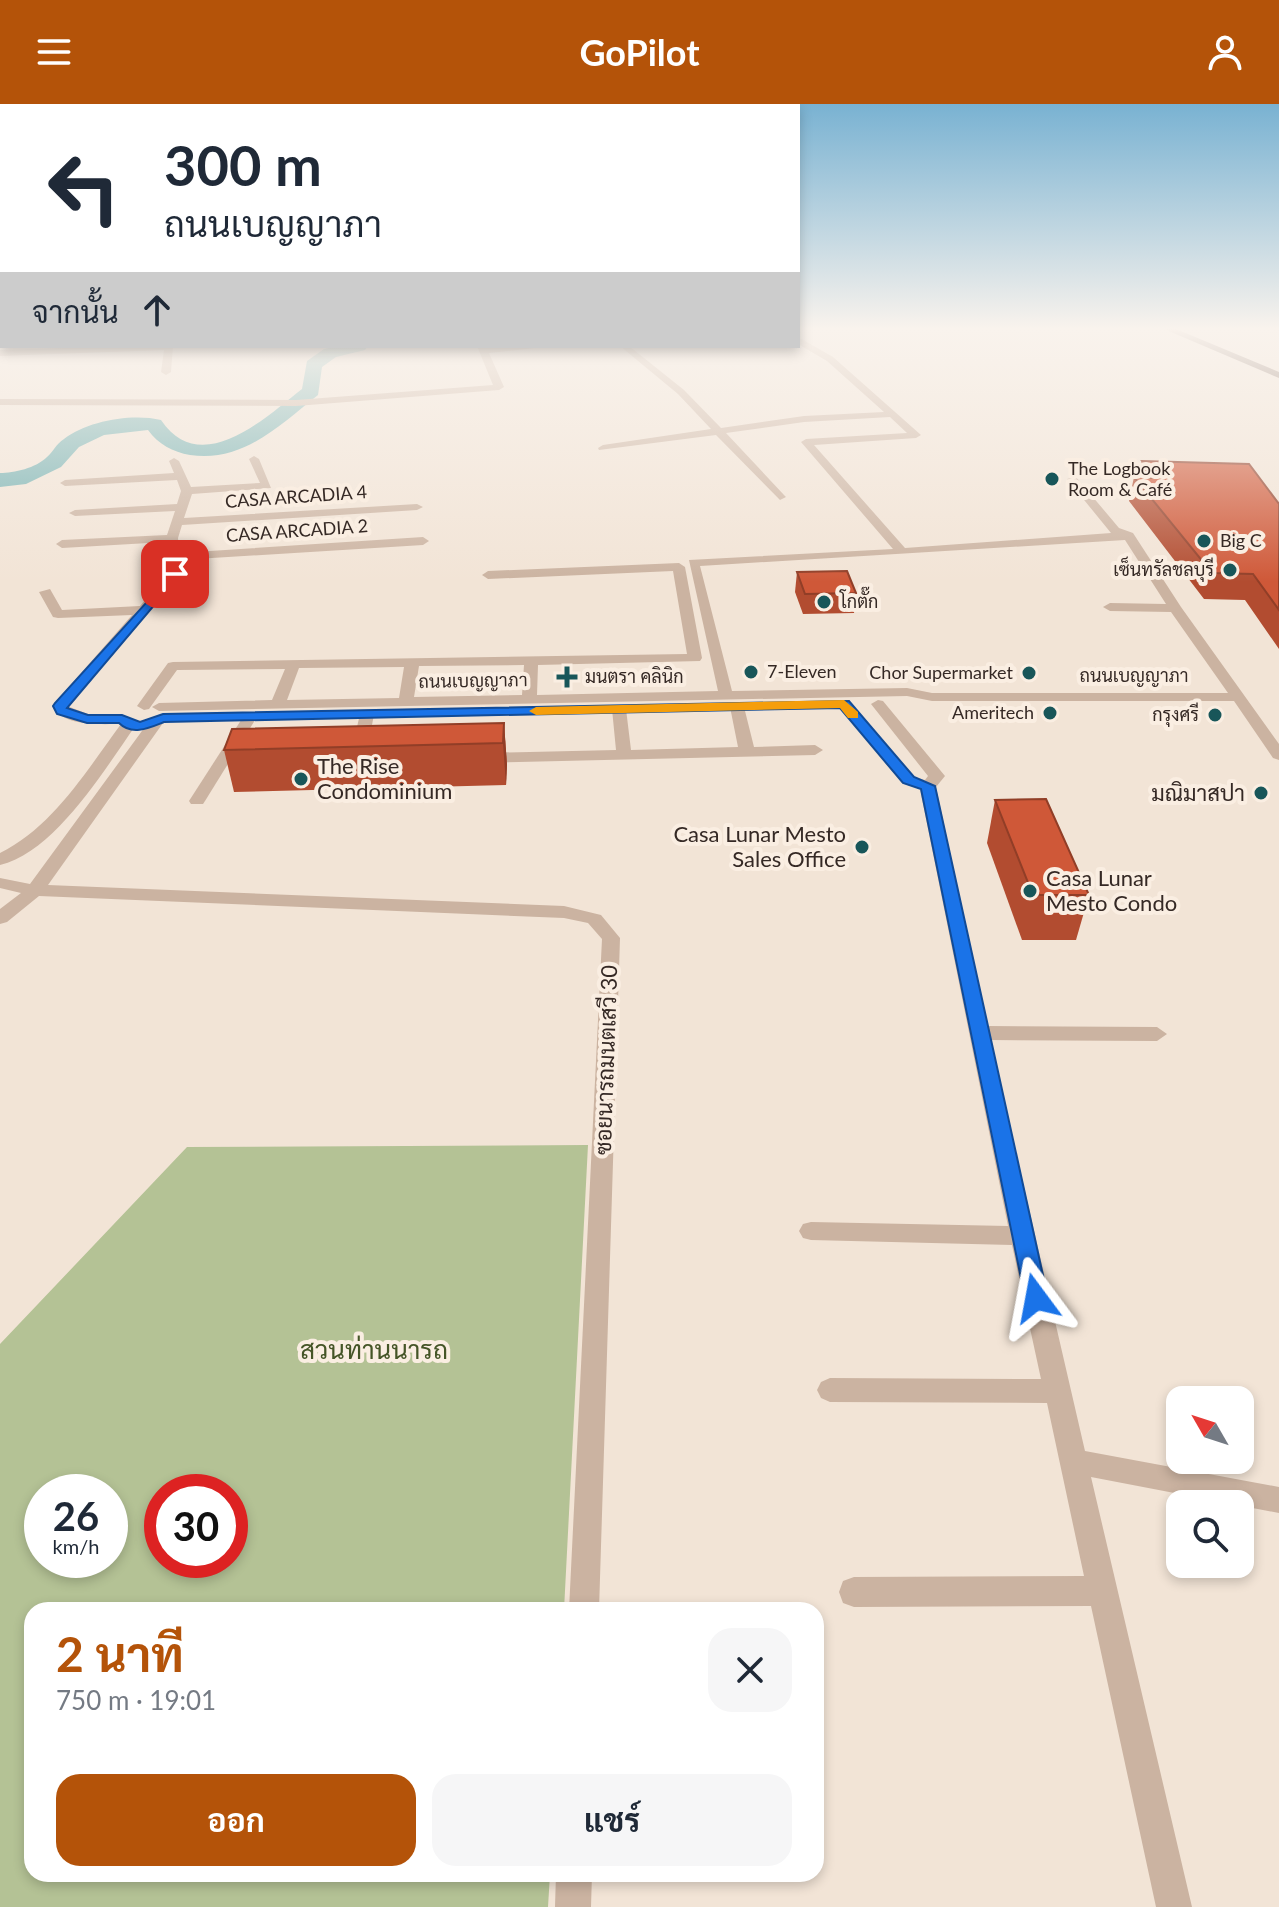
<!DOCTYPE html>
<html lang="th">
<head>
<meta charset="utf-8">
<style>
	:root { --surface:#fff; --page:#f6f6f7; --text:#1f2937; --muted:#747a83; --accent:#b45309 }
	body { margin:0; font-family:Lato,Sarabun,sans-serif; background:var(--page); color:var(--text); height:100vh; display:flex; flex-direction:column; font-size:30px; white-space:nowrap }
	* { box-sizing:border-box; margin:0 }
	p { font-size:26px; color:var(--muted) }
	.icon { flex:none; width:44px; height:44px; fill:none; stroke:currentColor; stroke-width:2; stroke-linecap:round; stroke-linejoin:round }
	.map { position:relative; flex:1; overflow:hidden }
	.details { position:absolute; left:24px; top:1498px; width:800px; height:280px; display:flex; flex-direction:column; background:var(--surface); border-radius:24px; box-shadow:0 4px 12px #0003 }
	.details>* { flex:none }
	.top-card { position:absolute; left:0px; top:0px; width:800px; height:244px; box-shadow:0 4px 12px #0003; background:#fff; color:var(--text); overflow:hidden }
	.needle { width:52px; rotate:309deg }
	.controls { position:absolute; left:1166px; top:1282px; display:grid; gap:16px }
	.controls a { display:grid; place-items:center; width:88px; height:88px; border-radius:16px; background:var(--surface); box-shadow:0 4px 12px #0003; font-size:40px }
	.speed { position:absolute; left:24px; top:1370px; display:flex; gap:16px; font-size:40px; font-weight:700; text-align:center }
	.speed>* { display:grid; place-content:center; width:104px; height:104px; border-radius:50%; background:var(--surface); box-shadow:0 4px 12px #0003; line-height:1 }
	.speed small { font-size:20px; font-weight:400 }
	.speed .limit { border:12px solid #d22; background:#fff; color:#111 }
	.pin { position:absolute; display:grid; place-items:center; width:68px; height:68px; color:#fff; margin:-34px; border-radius:16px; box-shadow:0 4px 12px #0006 }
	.me { position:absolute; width:88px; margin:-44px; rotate:347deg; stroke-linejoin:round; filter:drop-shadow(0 0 6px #0008) }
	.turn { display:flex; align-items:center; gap:28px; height:168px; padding:0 32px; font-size:36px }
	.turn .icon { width:104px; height:104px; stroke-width:2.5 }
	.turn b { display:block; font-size:56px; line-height:68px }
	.then { display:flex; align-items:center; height:76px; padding:0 32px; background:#0003; gap:16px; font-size:30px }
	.round { display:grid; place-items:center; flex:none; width:84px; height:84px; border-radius:24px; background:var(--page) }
	.head { display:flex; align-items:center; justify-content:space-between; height:136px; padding:0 32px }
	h1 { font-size:48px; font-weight:700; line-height:60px; color:var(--accent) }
	.action { display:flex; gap:16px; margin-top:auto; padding:16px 32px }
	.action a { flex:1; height:92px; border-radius:24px; background:var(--accent); color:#fff; font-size:32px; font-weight:700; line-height:92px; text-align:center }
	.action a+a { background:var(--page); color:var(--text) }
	header { display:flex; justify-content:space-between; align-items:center; height:104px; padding:0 32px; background:var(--accent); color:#fff; font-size:36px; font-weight:700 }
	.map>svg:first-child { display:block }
</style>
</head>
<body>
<header><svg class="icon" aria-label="menu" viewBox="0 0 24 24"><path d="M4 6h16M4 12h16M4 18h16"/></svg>GoPilot<svg class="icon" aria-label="person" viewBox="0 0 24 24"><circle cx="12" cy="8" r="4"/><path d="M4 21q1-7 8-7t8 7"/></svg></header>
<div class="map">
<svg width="1279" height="1803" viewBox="0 0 1279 1803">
	<rect width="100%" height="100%" fill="#f2e4d6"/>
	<path fill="#b4c295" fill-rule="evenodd" d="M 588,1041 L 564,1506 L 32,1506 L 32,1770 L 550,1770 L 548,1803 L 0,1803 L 0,1240 L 187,1043 ZM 42,1388 L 110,1388 L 110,1456 L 42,1456 ZM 162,1388 L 230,1388 L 230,1456 L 162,1456 Z"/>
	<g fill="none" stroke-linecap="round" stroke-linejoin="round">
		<path fill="#73b0b1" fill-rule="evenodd" d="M 338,242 L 368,242 L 365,246 L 336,253 L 322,263 L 318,291 C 280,321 243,359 190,351 C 173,348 158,340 148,326 L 104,331 L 79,343 L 61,363 L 26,380 L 0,383 L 0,369 C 14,369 36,364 47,353 C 53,348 56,340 64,335 C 87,317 132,309 161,316 C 201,375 265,314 302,285 L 307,257 L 324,245 Z"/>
		<g fill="#cbb3a1" fill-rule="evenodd">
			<path d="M 798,233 L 833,253 L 921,331 L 916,334 L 814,341 L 905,444 L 1111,429 L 1067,375 L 1076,373 L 1119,424 L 1133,429 L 1181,503 L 1279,640 L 1279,656 L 1273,654 L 1234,597 L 932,597 L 907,592 L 159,607 L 152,603 L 159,599 L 272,596 L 285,565 L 177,566 L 149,605 L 144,606 L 137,602 L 168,559 L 173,558 L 687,550 L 673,467 L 488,475 L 482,471 L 488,467 L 679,459 L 685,463 L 702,554 L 700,557 L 538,561 L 537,591 L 718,587 L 689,456 L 893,445 L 801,338 L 806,335 L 907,329 L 890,313 L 804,318 L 726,329 L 784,391 L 786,393 L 780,396 L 716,331 L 599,346 L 598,344 L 603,341 L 711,325 L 678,290 L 620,242 L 629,242 L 684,286 L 721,324 L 804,312 L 884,308 L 827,257 L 798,240 ZM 1125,436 L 1166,500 L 1110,499 L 1103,503 L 1110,507 L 1171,508 L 1228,589 L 932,589 L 907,584 L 732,587 L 700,462 ZM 524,561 L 522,591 L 414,593 L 419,562 ZM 404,563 L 399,594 L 287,596 L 299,564 Z"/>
			<path d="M 125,242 L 173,242 L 171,268 L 166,271 L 161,268 L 164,246 L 0,252 L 0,246 Z"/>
			<path d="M 477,242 L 554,242 L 489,249 L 504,283 L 499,286 L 296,302 L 0,301 L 0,295 L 296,296 L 493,281 Z"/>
			<path d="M 254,352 L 259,355 L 271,384 L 192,390 L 184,414 L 417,400 L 423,403 L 417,406 L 182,421 L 178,434 L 179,449 L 423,433 L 429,437 L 423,441 L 180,456 L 179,473 L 67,602 L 88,610 L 127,612 L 136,621 C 104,666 55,748 0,761 L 0,749 C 53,723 87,666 121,620 C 100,620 64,623 52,602 L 132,511 L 58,514 L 53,513 L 39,488 L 50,485 L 62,506 L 140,502 L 169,469 L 166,438 L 62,444 L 56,440 L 62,436 L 167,431 L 175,407 L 75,412 L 69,409 L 75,406 L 177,400 L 181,387 L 177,376 L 65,382 L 60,379 L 65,376 L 174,369 L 169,357 L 174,354 L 179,357 L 191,383 L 260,379 L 249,355 Z"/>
			<path d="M 844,596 L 849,597 L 914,673 L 925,676 L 928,672 L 871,600 L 878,596 L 883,597 L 945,672 L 936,683 L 987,922 L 1157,923 L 1167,930 L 1157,937 L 990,936 L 1085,1347 L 1279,1383 L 1279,1409 L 1091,1373 L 1192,1803 L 1156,1803 L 1091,1502 L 854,1503 L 843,1499 L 839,1488 L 843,1477 L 854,1473 L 1084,1472 L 1047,1299 L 830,1298 L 821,1294 L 817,1286 L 821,1278 L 830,1274 L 1041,1275 L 1012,1141 L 811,1136 L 803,1134 L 799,1127 L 803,1120 L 811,1118 L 1008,1122 L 920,685 L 902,679 L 837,600 Z"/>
			<path d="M 737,599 L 744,603 L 754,643 L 815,641 L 823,646 L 815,651 L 481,659 L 473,654 L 481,649 L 616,646 L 612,605 L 619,601 L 626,605 L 631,646 L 738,643 L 730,603 Z"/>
			<path d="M 367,606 L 374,610 L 367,649 L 359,654 L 351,649 L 360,610 Z"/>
			<path d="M 250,609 L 257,613 L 205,697 L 203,700 L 191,700 L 189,697 L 245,610 Z"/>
			<path d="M 155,614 L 163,619 L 48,781 L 564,802 L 601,811 L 620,834 L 599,1506 L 569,1506 L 602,835 L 588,819 L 564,814 L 39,792 L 7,818 L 0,820 L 0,805 L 21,789 L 0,784 L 0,774 L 30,780 L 150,616 Z"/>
			<path d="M 556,1770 L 592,1770 L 591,1803 L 555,1803 Z"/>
		</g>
		<path fill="#785f54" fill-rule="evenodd" d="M 1164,225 L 1176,225 L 1279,268 L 1279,274 Z"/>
	</g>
	<g fill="#b24c30">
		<path d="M 1142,357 L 1279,400 L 1279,545 L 1245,496 L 1204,495 L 1129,397 L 1134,373 L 1138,373 Z"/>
		<path d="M 797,468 L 856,489 L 854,509 L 803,510 L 795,488 Z"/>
		<path d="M 504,619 L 507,661 L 506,681 L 234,688 L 224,646 Z"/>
		<path d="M 995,696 L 1089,791 L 1076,836 L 1022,836 L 987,739 Z"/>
	</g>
	<path fill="#913e27" d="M 504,619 L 507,661 L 506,681 L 503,639 Z"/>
	<g fill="#cf5838" stroke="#913e27" stroke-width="2">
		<path d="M 1142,357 L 1249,360 L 1279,400 L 1279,506 L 1253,470 L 1212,469 L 1134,373 L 1152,374 Z"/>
		<path d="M 847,467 L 856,489 L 805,490 L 797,468 Z"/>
		<path d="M 504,619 L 503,639 L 224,646 L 232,625 Z"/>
		<path d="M 1046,695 L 1089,791 L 1033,791 L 995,696 Z"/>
	</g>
	<linearGradient id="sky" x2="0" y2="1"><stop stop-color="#79b2d2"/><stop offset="0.47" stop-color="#f9f3ed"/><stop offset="1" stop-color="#f9f3ed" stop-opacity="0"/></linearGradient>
	<rect width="1279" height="478" fill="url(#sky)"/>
	<path fill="#1a73e8" stroke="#114b97" stroke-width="2" d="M 175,467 L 179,468 L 179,472 L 67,604 L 88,611 L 122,611 L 140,618 L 163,610 L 849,597 L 914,673 L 935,682 L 1048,1194 L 1044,1201 L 1036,1203 L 1028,1201 L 1025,1194 L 921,685 L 903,679 L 840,604 L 164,618 C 149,624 132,632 119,619 L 87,619 L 57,610 L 53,602 L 55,599 Z"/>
	<path fill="#f59e0b" d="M 844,596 L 858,608 L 858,614 L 848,614 L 840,604 L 536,611 L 529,607 L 536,603 Z"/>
	<g fill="#185659" stroke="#faeee2" stroke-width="3">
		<circle cx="1052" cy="375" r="8"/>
		<circle cx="1204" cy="437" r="8"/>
		<circle cx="1230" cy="466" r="8"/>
		<circle cx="824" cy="498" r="8"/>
		<circle cx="751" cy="568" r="8"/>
		<circle cx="1029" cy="569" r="8"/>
		<path d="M563 561h8v8h8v8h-8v8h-8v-8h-8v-8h8z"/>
		<circle cx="1050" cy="609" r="8"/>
		<circle cx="1215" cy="611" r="8"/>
		<circle cx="301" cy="675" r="8"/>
		<circle cx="1261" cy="689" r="8"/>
		<circle cx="862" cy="743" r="8"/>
		<circle cx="1030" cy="787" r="8"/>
	</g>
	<g text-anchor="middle" stroke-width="8" stroke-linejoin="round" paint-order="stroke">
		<g font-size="18" fill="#352925" stroke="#faeee2" text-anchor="start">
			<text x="1068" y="371">The Logbook<tspan x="1068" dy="21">Room &amp; Café</tspan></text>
			<text x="1220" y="443">Big C</text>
			<text x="1214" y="472" text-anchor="end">เซ็นทรัลชลบุรี</text>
			<text x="840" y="504">โกตั๊ก</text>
			<text x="767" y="574">7-Eleven</text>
			<text x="1013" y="575" text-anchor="end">Chor Supermarket</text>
			<text x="585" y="579">มนตรา คลินิก</text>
			<text x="1034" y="615" text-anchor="end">Ameritech</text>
			<text x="1199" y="617" text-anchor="end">กรุงศรี</text>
		</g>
		<g font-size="18" fill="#352925" stroke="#faeee2">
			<text transform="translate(296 393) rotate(-4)" y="6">CASA ARCADIA 4</text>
			<text transform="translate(297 427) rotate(-4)" y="6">CASA ARCADIA 2</text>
			<text x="1134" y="578">ถนนเบญญาภา</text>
			<text transform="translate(473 577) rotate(-1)" y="6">ถนนเบญญาภา</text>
		</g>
		<g font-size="22" fill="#352925" stroke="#faeee2" text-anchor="start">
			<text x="317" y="670">The Rise<tspan x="317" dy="25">Condominium</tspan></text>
			<text x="1245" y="697" text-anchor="end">มณิมาสปา</text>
			<text x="846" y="738" text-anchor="end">Casa Lunar Mesto<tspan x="846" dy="25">Sales Office</tspan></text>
			<text x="1046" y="782">Casa Lunar<tspan x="1046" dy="25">Mesto Condo</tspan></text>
		</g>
		<g font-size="22" fill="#352925" stroke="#faeee2">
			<text transform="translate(606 956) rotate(-88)" y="8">ซอยนารถมนตเสวี 30</text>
		</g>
		<g font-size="26" fill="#455527" stroke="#faeee2">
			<text x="374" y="1255">สวนท่านนารถ</text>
		</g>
	</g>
</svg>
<div class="controls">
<a><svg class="needle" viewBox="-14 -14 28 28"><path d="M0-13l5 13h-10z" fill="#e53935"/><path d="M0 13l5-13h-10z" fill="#747a83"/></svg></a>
<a><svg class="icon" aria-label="search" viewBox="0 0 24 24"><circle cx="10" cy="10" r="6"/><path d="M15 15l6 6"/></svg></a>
</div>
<div class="speed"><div>26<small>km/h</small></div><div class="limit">30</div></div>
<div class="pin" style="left:175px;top:470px;background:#d93025"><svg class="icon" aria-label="arrive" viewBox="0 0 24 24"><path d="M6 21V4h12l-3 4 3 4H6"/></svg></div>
<svg class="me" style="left:1036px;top:1194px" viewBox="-20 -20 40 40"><path d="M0-17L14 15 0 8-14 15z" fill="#1a73e8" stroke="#fff" stroke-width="4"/></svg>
<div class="top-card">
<div class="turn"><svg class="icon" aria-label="left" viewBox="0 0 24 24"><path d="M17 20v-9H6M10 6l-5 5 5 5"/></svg><div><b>300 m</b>ถนนเบญญาภา</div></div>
<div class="then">จากนั้น<svg class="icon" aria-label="ahead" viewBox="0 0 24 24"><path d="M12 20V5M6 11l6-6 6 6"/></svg></div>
</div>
<section class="details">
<div class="head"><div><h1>2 นาที</h1><p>750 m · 19:01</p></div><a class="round"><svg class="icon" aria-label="close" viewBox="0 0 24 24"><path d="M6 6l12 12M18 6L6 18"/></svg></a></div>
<div class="action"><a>ออก</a><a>แชร์</a></div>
</section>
</div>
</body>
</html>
